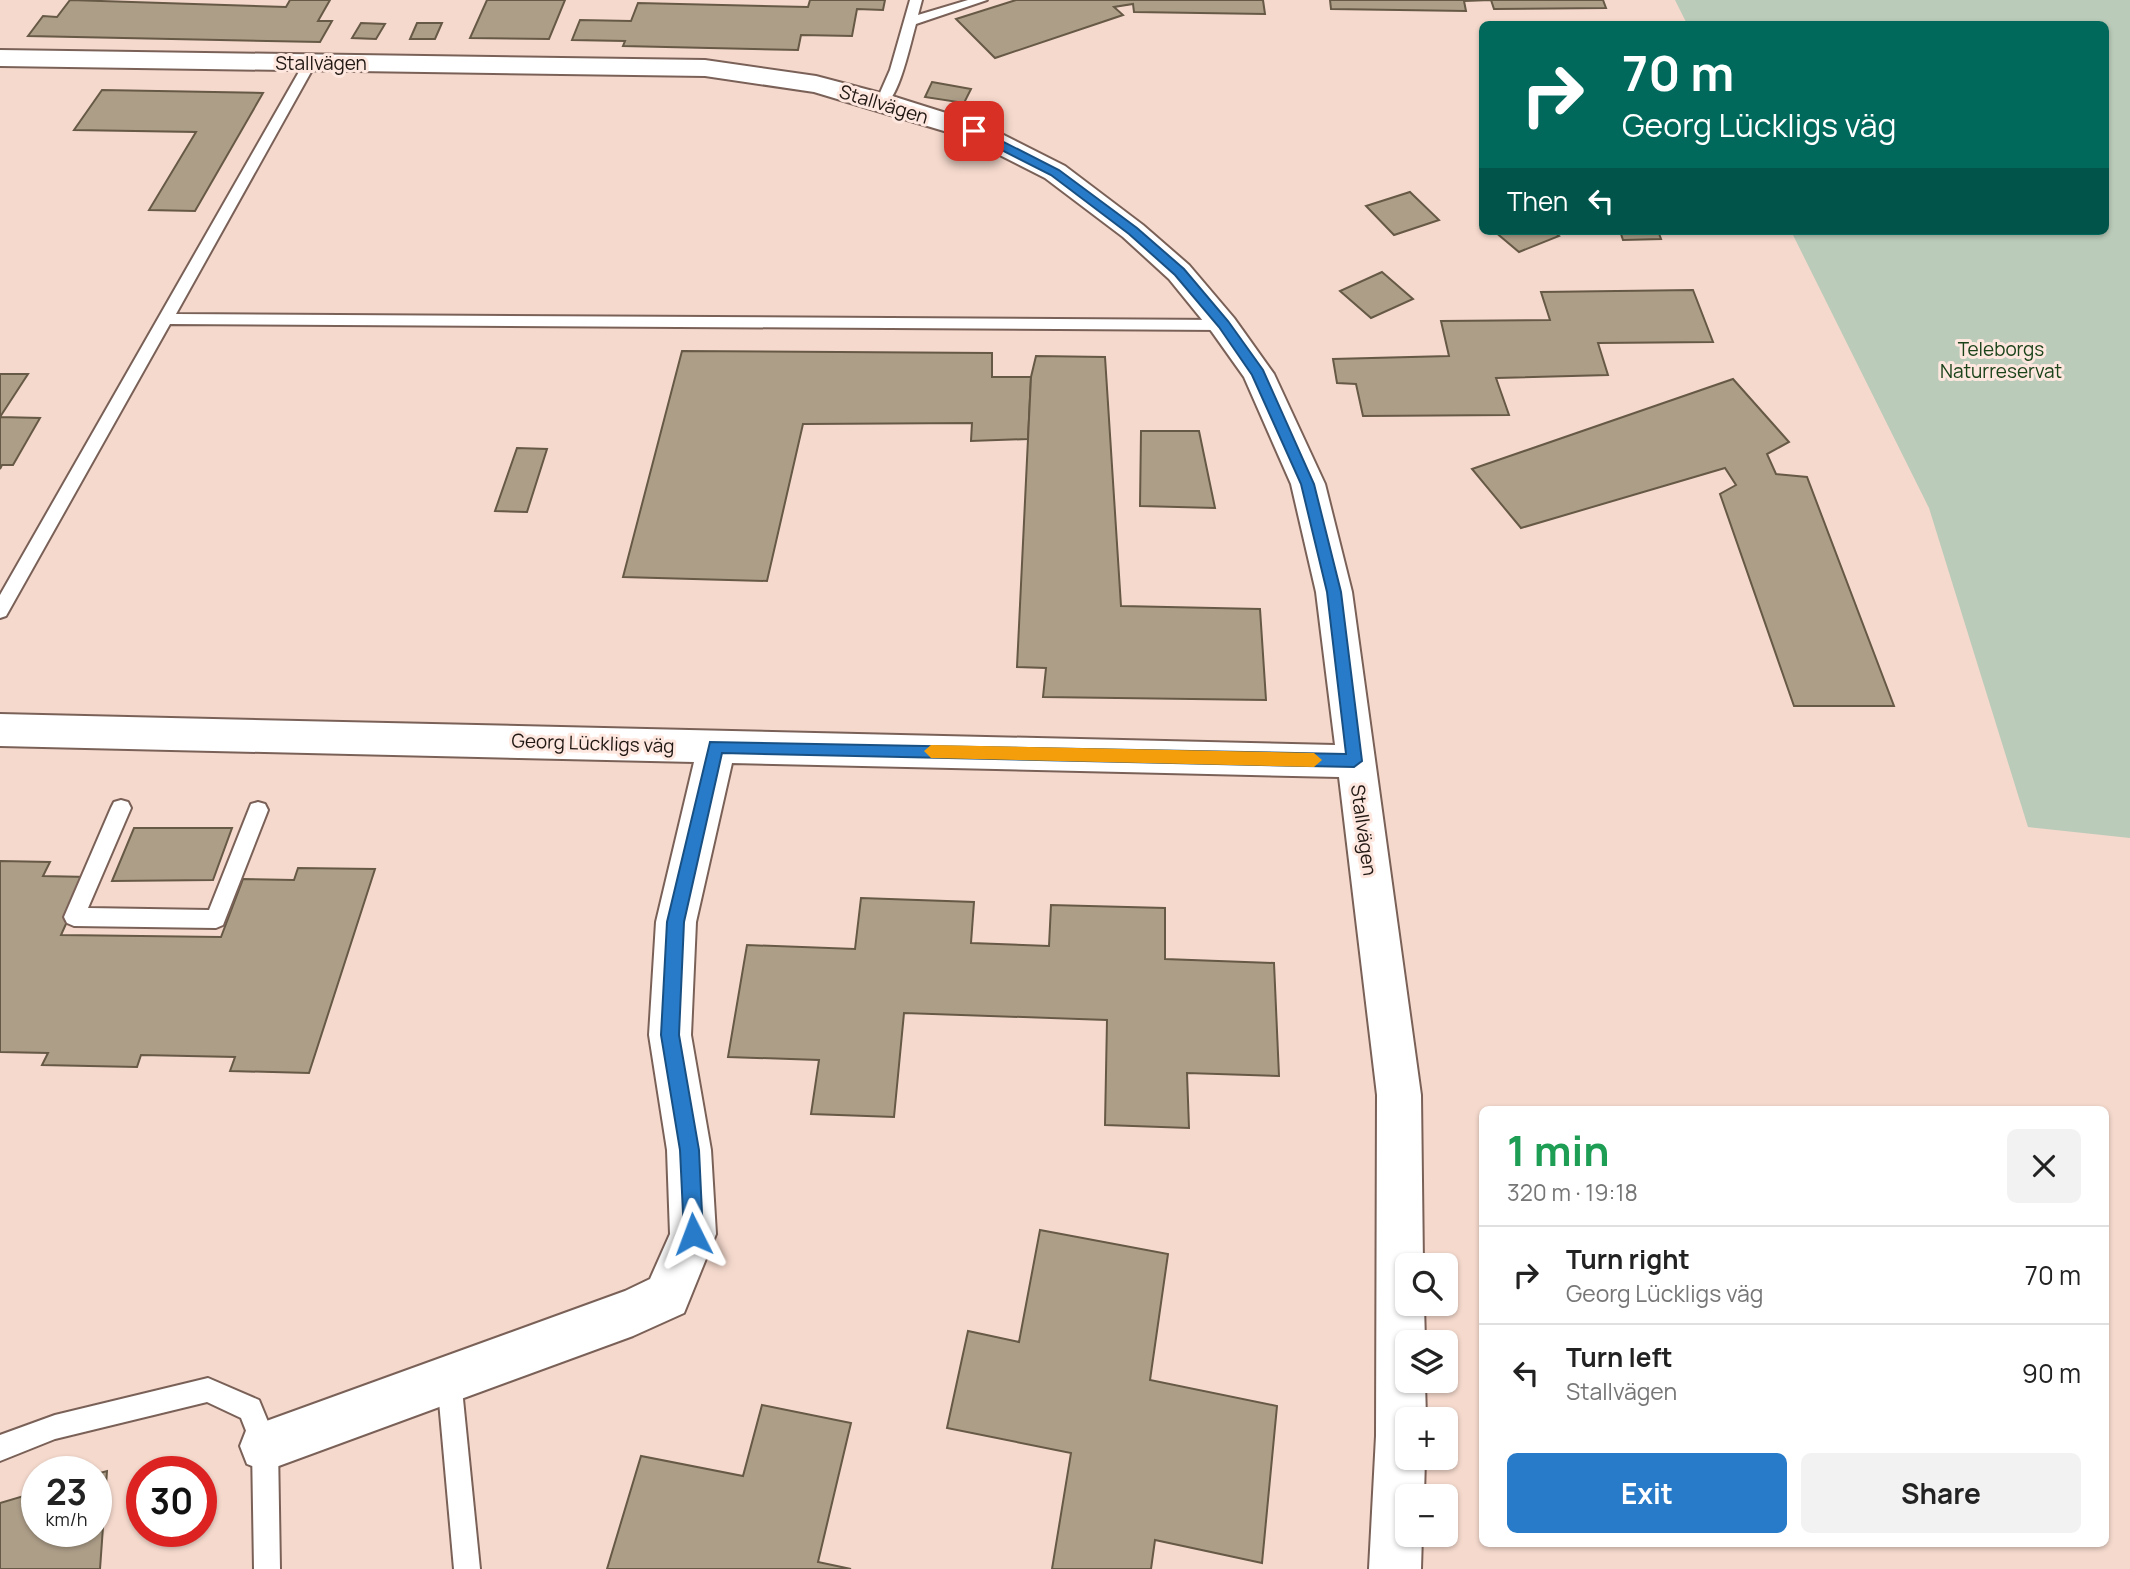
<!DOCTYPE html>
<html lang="en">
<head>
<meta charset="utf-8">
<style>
	:root { --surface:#fff; --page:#f2f2f2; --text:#222; --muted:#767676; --line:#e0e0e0; --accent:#277bc9 }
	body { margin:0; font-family:Manrope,sans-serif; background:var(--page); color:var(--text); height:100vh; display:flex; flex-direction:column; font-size:26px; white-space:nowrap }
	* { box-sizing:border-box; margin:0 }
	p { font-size:23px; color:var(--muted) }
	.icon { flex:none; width:38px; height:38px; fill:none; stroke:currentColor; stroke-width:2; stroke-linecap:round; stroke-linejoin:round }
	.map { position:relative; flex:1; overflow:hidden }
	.details { position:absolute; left:1479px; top:1106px; width:630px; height:441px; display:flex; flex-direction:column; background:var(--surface); border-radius:10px; box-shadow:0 2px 5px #0004 }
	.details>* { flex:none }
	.guide { position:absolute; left:1479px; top:21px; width:630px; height:214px; border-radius:10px; box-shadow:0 2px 5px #0004; background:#00695c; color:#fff; overflow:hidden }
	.buttons { position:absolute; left:1395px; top:1253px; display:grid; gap:14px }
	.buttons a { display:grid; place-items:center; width:63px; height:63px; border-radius:10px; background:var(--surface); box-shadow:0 2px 5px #0004; font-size:35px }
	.speed { position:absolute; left:21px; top:1456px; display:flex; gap:14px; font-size:35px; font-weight:700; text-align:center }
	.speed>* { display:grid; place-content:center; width:91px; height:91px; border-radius:50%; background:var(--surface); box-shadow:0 2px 5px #0004; line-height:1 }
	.speed small { font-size:18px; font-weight:400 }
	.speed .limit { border:10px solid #d22; background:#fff; color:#111 }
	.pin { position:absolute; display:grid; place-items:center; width:60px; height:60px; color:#fff; margin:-30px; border-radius:14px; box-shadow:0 4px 10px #0006 }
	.me { position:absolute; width:77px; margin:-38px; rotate:357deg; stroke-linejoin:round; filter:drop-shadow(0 0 5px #0008) }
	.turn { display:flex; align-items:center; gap:24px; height:147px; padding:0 28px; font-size:32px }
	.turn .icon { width:91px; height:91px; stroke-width:2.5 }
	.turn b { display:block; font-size:49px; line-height:60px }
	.then { display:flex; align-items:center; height:66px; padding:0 28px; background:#0003; gap:14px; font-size:26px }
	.round { display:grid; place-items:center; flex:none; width:74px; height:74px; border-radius:10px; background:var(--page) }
	.headline { display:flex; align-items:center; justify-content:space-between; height:119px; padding:0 28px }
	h1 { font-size:42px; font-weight:700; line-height:52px; color:#1e9e55 }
	.action { display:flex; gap:14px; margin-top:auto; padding:14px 28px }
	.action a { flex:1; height:80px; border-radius:10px; background:var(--accent); color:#fff; font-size:28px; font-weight:700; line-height:80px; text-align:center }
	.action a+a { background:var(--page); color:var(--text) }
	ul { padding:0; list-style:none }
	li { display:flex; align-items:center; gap:21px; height:98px; padding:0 28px; border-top:2px solid var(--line) }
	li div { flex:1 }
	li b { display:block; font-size:26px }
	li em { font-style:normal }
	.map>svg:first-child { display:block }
</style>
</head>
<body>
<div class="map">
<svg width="2130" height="1569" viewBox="0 0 2130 1569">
	<rect width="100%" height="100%" fill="#f5d9cd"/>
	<path fill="#bacbb9" d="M 1675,0 L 2130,0 L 2130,838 L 2028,827 L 1929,508 L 1791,231 L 2105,231 L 2105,24 L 1687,24 Z"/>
	<g fill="#ad9e88" stroke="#665945" stroke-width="2">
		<path d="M 70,0 L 286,7 L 290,0 L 330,0 L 318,21 L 332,21 L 320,42 L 28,36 L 43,16 L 57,17 Z"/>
		<path d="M 487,0 L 565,0 L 549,39 L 470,38 Z"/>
		<path d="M 810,0 L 885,0 L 883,10 L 857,9 L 852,36 L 801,35 L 798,50 L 623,46 L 625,41 L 572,40 L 580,20 L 631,21 L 638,3 L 808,7 Z"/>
		<path d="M 1016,0 L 1263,0 L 1265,14 L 1134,12 L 1133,4 L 1114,7 L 1123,15 L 995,58 L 956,19 Z"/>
		<path d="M 1330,0 L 1603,0 L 1606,8 L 1494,9 L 1491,0 L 1464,1 L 1466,11 L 1331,9 Z"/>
		<path d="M 361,23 L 385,24 L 376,39 L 352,38 Z"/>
		<path d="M 417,23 L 442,23 L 435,39 L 410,39 Z"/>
		<path d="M 932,82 L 971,89 L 964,103 L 925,97 Z"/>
		<path d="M 102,90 L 263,93 L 195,211 L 149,210 L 196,132 L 74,130 Z"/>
		<path d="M 1410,192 L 1439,220 L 1394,235 L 1366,206 Z"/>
		<path d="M 1494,231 L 1553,231 L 1559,236 L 1519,252 Z"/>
		<path d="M 1620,231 L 1658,231 L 1661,239 L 1623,240 Z"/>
		<path d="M 1382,272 L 1413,299 L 1371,318 L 1340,291 Z"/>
		<path d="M 1693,290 L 1713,342 L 1598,343 L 1608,375 L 1496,378 L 1509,415 L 1363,416 L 1356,384 L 1337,383 L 1333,359 L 1449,356 L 1441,321 L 1550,320 L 1541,292 Z"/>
		<path d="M 682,351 L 992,353 L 992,377 L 1031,377 L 1028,439 L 971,441 L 972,423 L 803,424 L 767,581 L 623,577 Z"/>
		<path d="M 1036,356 L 1105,357 L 1121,606 L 1260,609 L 1266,700 L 1043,697 L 1046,668 L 1017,667 L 1031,377 Z"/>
		<path d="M 0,374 L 28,374 L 0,417 L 40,418 L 13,465 L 2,465 L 0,469 Z"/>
		<path d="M 1733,379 L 1789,442 L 1767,454 L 1776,474 L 1807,477 L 1894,706 L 1794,706 L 1720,494 L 1736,485 L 1725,468 L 1521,528 L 1472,469 Z"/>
		<path d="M 1141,431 L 1199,431 L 1215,508 L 1140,506 Z"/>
		<path d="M 517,448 L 547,449 L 527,512 L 495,511 Z"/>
		<path d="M 134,828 L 232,828 L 213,880 L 112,881 Z"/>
		<path d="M 0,861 L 50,862 L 43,876 L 87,877 L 61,935 L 221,937 L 243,879 L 294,880 L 298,868 L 375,869 L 309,1073 L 230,1071 L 235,1057 L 141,1055 L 137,1067 L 42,1065 L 48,1053 L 0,1052 Z"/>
		<path d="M 861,898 L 974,902 L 971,943 L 1049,946 L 1051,905 L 1165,908 L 1165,959 L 1274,963 L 1279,1076 L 1187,1073 L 1189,1128 L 1105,1125 L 1107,1020 L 904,1013 L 894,1117 L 811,1114 L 819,1060 L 728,1057 L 747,945 L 855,949 Z"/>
		<path d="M 1040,1230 L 1168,1254 L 1150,1380 L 1277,1406 L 1262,1563 L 1155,1540 L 1151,1569 L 1052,1569 L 1071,1453 L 947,1428 L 968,1331 L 1019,1342 Z"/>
		<path d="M 762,1405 L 851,1423 L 818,1562 L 851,1569 L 607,1569 L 641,1456 L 743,1476 Z"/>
		<path d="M 107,1471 L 100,1569 L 0,1569 L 0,1503 L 37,1492 L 37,1531 L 96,1531 L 96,1474 Z"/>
	</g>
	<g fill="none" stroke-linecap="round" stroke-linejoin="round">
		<defs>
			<g id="lane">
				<path d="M 910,0 L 922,0 L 918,15 L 968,0 L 987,0 L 916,24 C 911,41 899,100 883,106 L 878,105 L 876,102 L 890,70 Z"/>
				<path d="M 310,59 L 316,63 L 176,314 L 1223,320 L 1231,325 L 1223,330 L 170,324 L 6,616 L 0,618 L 0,595 L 304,63 Z"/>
				<path d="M 121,800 L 128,802 L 131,808 L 88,908 L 209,910 L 251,804 L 258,802 L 265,804 L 268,810 L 223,925 L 216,928 L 74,926 L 67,923 L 64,917 L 111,808 L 114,802 Z"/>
				<path d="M 449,1367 L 458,1370 L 461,1379 L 480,1569 L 454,1569 L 437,1379 L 440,1370 Z"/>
				<path d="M 208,1378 L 259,1400 L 278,1446 L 280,1569 L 254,1569 L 252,1446 L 241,1418 L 207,1402 L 55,1439 L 0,1461 L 0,1435 L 55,1415 Z"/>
			</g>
			<path id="street" d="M 0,50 L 705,60 L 816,76 L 892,96 L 984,125 L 1065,166 L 1143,225 L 1189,265 L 1234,318 L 1274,374 L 1325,484 L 1352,592 L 1421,1095 L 1423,1265 L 1407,1265 L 1407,1304 L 1424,1304 L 1425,1342 L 1407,1342 L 1407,1381 L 1425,1381 L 1426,1419 L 1407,1419 L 1407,1458 L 1425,1458 L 1424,1496 L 1407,1496 L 1407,1535 L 1422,1535 L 1421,1569 L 1369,1569 L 1376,1436 L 1377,1095 L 1339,777 L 732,763 L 696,922 L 691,1035 L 711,1150 L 716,1234 L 684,1313 L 633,1336 L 265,1471 L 247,1464 L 240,1446 L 247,1428 L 625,1291 L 650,1279 L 670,1234 L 667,1150 L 649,1035 L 656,922 L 694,762 L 0,746 L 0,714 L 1335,745 L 1316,592 L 1291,484 L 1244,377 L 1212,332 L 1169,279 L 1123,237 L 1045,178 L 964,137 L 814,92 L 705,76 L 0,66 Z"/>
		</defs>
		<use href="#lane" stroke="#7a6158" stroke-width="4"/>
		<use href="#street" stroke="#7a6158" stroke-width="4"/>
		<use href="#lane" fill="#fff" fill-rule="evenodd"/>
		<use href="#street" fill="#fff" fill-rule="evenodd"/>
	</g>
	<path fill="#277bc9" stroke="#195083" stroke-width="2" d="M 970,129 L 978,129 L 1059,170 L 1137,228 L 1184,269 L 1228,321 L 1263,370 L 1314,484 L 1341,592 L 1362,761 L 1354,767 L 722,753 L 684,922 L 679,1035 L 699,1150 L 703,1234 L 700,1241 L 693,1243 L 686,1241 L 684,1234 L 680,1150 L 661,1035 L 667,922 L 710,742 L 1346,754 L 1327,592 L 1301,484 L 1252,375 L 1219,327 L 1175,275 L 1129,234 L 1051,175 L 970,134 Z"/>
	<path fill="#f59e0b" d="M 931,745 L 1314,753 L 1322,760 L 1314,767 L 931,758 L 924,751 Z"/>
	<g text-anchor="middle" stroke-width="6" stroke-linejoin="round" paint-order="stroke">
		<g font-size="19" fill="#211814" stroke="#fee7de">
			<text x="321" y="70">Stallvägen</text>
			<text transform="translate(884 104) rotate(17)" y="7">Stallvägen</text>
			<text transform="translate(593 743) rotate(2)" y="7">Georg Lückligs väg</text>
			<text transform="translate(1364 830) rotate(82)" y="7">Stallvägen</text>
		</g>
		<g font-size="19" fill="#1b431a" stroke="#fee7de">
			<text x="2001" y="356">Teleborgs<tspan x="2001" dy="22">Naturreservat</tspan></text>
		</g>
	</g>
</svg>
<div class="buttons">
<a><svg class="icon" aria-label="search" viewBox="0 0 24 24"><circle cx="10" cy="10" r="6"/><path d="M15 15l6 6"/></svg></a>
<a><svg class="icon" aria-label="layers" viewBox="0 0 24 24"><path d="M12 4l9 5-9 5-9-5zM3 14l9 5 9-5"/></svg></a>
<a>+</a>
<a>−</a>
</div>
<div class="speed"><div>23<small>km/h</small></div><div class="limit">30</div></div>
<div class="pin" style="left:974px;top:131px;background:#d93025"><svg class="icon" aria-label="arrive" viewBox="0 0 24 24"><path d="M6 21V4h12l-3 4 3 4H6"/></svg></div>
<svg class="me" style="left:693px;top:1234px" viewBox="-20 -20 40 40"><path d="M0-17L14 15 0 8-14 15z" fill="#277bc9" stroke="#fff" stroke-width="4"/></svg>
<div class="guide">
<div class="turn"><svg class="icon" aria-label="right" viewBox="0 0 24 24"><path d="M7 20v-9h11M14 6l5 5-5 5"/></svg><div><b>70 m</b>Georg Lückligs väg</div></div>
<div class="then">Then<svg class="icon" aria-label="left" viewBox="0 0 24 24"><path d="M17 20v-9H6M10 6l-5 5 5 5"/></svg></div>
</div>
<section class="details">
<div class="headline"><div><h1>1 min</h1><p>320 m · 19:18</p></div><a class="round"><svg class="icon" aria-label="close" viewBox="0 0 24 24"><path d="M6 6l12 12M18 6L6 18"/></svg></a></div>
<ul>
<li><svg class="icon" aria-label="right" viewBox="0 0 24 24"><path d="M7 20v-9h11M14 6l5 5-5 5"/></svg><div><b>Turn right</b><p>Georg Lückligs väg</p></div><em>70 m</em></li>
<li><svg class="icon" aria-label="left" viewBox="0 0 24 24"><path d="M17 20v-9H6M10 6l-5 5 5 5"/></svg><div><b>Turn left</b><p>Stallvägen</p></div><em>90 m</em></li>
</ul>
<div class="action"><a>Exit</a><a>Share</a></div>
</section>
</div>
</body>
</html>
